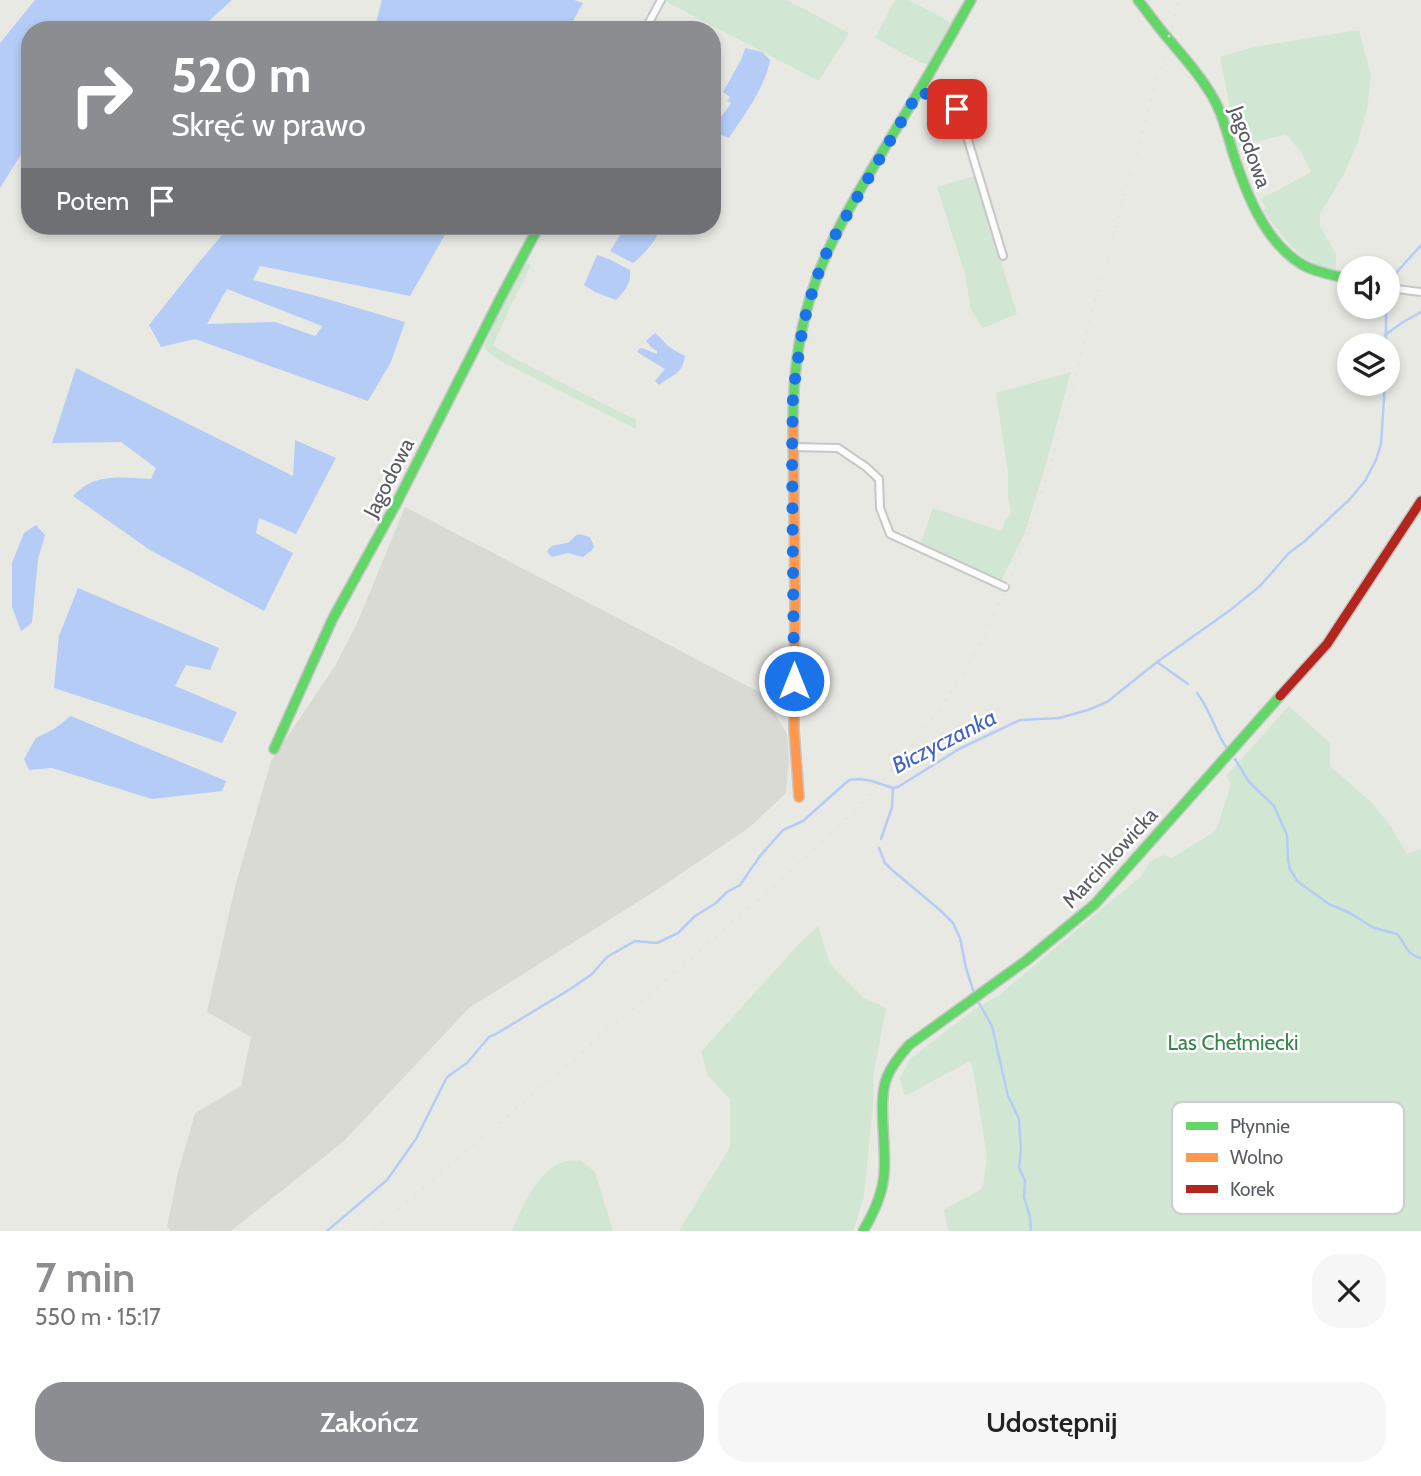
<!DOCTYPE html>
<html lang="pl">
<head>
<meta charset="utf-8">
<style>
	:root { --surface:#fff; --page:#f6f6f6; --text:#222; --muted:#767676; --accent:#8b8d90 }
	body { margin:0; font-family:Cabin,sans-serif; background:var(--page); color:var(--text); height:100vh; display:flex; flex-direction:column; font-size:26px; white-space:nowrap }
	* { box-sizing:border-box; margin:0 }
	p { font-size:23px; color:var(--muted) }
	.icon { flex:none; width:38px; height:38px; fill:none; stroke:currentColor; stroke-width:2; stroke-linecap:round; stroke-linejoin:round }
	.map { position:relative; height:1231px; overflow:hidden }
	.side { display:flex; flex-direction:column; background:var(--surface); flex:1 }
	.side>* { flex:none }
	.top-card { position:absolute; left:21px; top:21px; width:700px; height:214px; border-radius:28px; box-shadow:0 4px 10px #0003; background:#8b8d90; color:#fff; overflow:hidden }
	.fabs { position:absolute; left:1337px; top:256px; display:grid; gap:14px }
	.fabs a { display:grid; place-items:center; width:63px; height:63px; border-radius:50%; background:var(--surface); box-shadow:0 4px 10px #0003; font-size:35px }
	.pin { position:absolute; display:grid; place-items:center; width:60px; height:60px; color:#fff; margin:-30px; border-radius:14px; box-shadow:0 4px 10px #0006 }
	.me { position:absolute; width:77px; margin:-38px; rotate:0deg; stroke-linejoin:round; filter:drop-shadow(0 0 5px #0008) }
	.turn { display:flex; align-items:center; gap:24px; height:147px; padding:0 35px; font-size:32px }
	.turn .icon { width:91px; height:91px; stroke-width:2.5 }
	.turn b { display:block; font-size:49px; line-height:60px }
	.then { display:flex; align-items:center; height:66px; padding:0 35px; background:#0003; gap:14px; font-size:26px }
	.round { display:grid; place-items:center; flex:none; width:74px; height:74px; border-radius:28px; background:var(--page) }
	.summary { display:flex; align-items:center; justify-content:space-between; height:119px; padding:0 35px }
	h1 { font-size:42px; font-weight:600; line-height:52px; color:var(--accent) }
	.action { display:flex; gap:14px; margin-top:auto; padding:14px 35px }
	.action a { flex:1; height:80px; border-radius:28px; background:var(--accent); color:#fff; font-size:28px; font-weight:600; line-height:80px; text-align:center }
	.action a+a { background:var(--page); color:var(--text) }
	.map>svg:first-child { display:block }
</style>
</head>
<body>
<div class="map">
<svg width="1421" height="1231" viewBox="0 0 1421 1231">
	<rect width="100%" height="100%" fill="#e9e9e4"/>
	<path fill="#dadad5" d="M 405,507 L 763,694 L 787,734 L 789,759 L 786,793 L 750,827 L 655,891 L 469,1008 L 344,1141 L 231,1231 L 171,1231 L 167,1226 L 178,1173 L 195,1113 L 241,1086 L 251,1037 L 207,1012 L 235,887 L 271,761 L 335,666 L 358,621 Z"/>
	<g fill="#d1e6d3">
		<path d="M 666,0 L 787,0 L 849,33 L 819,81 L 665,1 Z"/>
		<path d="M 895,0 L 909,0 L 950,22 L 964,0 L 968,0 L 933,61 L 928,64 L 921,63 L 875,38 Z"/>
		<path d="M 1359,30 L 1371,76 L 1367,109 L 1358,142 L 1344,174 L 1320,214 L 1320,226 L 1336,254 L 1336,270 C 1302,268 1282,235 1263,211 L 1266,208 L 1261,199 L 1311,172 L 1301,152 L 1286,134 L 1238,147 L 1220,57 L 1254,47 Z"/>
		<path d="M 975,176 L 1017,314 L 983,328 L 971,310 L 965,274 L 937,187 Z"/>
		<path d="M 524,262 L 531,265 C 518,292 504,318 493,346 L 521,362 L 636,420 L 636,429 L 500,361 L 489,353 L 484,347 L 498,314 Z"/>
		<path d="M 1071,372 L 1043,474 L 1025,532 L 1001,582 L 920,545 L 933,508 L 1001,531 L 1005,521 L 1011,513 L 1008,496 L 1008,473 L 996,393 Z"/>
		<path d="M 1289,706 L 1330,743 L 1330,766 L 1373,804 L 1391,827 L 1407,854 L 1421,849 L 1421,1231 L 948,1231 L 944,1210 L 978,1191 L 983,1186 L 987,1157 L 973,1069 L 970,1061 L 905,1096 L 900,1079 L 910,1059 L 975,1009 L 998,996 L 1141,876 L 1150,862 L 1163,855 L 1172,858 L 1211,834 L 1217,828 L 1231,784 L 1226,776 Z"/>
		<path d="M 818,926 L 830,964 L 864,998 L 886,1008 L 873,1078 L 874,1093 L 864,1197 L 853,1231 L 679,1231 L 730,1147 L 730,1099 L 708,1076 L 701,1052 L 797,946 Z"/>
		<path d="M 580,1160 L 595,1172 L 613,1231 L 512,1231 C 521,1209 539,1169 563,1162 C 568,1160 575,1161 580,1160 Z"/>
	</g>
	<g fill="#b5ccf6" fill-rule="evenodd">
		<path d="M 35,0 L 232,0 L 199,30 L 30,30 L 30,140 L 0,188 L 0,43 Z"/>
		<path d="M 382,0 L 574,0 L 583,3 L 568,30 L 374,30 Z"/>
		<path d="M 745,48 L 762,52 L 770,60 C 766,86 744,115 729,138 L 716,133 L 714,125 C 720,117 726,112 731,103 L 727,101 L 730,97 L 723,92 L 742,58 Z"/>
		<path d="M 225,226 L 450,226 L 410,296 L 260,266 L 253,280 L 317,296 L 405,322 L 391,362 L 368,401 L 195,339 L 161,347 L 149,325 L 200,261 L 228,228 ZM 227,289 L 322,326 L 322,327 L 315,336 L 275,322 L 207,324 Z"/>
		<path d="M 626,226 L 662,226 C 656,240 646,253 633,263 L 610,251 Z"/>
		<path d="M 597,255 L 609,259 L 630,270 C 632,283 624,292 616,300 L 595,292 L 584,285 Z"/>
		<path d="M 655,333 C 662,338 665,344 671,348 C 675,351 680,353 685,356 C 682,376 672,374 659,385 L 655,381 L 665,369 L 637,352 L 639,349 L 642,348 L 657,354 L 657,351 L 652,348 L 646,341 Z"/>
		<path d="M 76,368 L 293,476 L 295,440 L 336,458 L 296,534 L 259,518 L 256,533 L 293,553 L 264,611 L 150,550 L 73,496 C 96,472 121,478 151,479 L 156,468 L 121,442 L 52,443 Z"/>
		<path d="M 36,525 L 45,535 L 38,559 L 32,623 L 21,631 L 12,607 L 12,563 L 24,533 Z"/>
		<path d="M 579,534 L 590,537 L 594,546 L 592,550 L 583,557 L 568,553 L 552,557 L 547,552 C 553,542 557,546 566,543 C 572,542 573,536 579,534 Z"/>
		<path d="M 78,588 L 219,648 L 210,670 L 186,665 L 175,686 L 237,712 L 222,743 L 54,688 L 59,636 Z"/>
		<path d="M 71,716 L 226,781 L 222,791 L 152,799 L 52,768 L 29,770 L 24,759 L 36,738 L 54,729 Z"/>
	</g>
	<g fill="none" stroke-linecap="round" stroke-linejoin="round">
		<g stroke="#b5ccf6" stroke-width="2.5">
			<path d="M 1388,294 L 1397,272 L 1421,245"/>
			<path d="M 1385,335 L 1403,322 L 1421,312"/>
			<path d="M 1386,345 L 1386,306"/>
			<path d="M 1157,662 L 1188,684"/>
			<path d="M 1197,693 C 1210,709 1214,729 1226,747"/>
			<path d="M 1235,759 L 1249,782 L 1274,806 L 1287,835 L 1288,860 L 1290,869 L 1297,881 L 1329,904 L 1350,913 L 1374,928 L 1397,934 C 1406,944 1406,955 1421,958"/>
			<path d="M 881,839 L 892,807 L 893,788"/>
			<path d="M 879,848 L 885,863 L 891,869 L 941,911 L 953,923 L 960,938 L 966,968 L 973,990"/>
			<path d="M 979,1003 L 992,1026 L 1008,1096 L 1019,1119 L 1021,1149 L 1019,1168 L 1025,1181 L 1024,1197 L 1030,1217 L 1031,1231"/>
			<path d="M 327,1231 L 387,1180 L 416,1139 L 447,1077 L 467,1063 L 489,1037 L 496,1034 L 572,988 L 592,974 L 607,957 L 635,941 L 657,943 L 678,933 L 695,916 L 716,903 L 727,892 L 740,885 L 760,856 L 783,830 L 803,821 L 849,780 L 860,779 L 872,781 L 893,788 L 898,787 L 959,749 L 1020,720 L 1059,718 L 1088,710 L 1107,702 L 1157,662 L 1229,611 L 1260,586 L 1289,553 L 1305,541 L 1350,499 L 1365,481 L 1376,460 L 1381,444 L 1385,383"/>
		</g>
		<defs>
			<g id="street">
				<path d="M 645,30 L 661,0"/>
				<path d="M 920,91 C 935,98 953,102 961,117 L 1003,256"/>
				<path d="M 1388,288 L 1421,292"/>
				<path d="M 792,447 L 838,448 L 866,467 L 879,479 L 880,508 L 890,534 L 1005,587"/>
			</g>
			<g id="fast">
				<path d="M 1138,0 C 1146,10 1153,20 1161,30 C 1180,53 1201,75 1216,103 C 1224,119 1228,136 1233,153 C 1246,193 1265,243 1303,265 C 1317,273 1334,275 1349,279"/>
				<path d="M 793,421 C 793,374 800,324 816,280 C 835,228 865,181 893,134 C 920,90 946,45 971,0"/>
				<path d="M 274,749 L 332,620 L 396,504 L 501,297 L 539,226"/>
				<path d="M 863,1231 C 874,1213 882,1196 884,1175 C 887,1146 877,1101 887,1077 C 892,1065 901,1054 909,1045 L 1027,960 L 1095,904 L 1280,696"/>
			</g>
			<path id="slow" d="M 793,421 L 795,595 L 794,729 L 799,797"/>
			<path id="jam" d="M 1280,696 L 1327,644 L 1421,501"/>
		</defs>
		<use href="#street" stroke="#c6c7c6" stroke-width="10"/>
		<use href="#fast" stroke="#c5c6c6" stroke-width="12"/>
		<use href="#slow" stroke="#c5c6c6" stroke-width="12"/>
		<use href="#jam" stroke="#c5c6c6" stroke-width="12"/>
		<use href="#street" stroke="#fcfcfb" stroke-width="6"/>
		<use href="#fast" stroke="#63d668" stroke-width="9"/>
		<use href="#slow" stroke="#ff974d" stroke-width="9"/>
		<use href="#jam" stroke="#b3261e" stroke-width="9"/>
		<path stroke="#e2e2e1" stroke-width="2.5" stroke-dasharray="2 9" stroke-linecap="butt" d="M 373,1231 C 483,1136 595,1043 704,947 C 801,862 893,788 961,676 C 1025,570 1055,451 1087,332 C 1117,221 1148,111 1179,0"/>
	</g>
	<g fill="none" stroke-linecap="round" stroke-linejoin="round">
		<path stroke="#1a73e8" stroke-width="12" stroke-dasharray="0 21.6" d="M 794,681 L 792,456 L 793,393 L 803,325 L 815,282 L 830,244 L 919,91 L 944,101 L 957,109"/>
	</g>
	<g text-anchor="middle" stroke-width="5" stroke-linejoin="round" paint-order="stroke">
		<g font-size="21" fill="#595b62" stroke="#fff">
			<text transform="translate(1250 147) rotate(70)" y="7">Jagodowa</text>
			<text transform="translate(389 478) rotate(-63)" y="7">Jagodowa</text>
			<text transform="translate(1110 858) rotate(-47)" y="7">Marcinkowicka</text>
		</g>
		<g font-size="21" fill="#35854a" stroke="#fff">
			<text x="1233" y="1050">Las Chełmiecki</text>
		</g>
		<g font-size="23" font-style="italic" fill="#4264c1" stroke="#fff">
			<text transform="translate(944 741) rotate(-27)" y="8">Biczyczanka</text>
		</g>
	</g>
	<rect x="1172" y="1102" width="232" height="112" rx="10" fill="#fff" stroke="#cdced0" stroke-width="2"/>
	<rect x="1186" y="1122" width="32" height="8" fill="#63d668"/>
	<rect x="1186" y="1153" width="32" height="9" fill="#ff974d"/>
	<rect x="1186" y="1185" width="32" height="8" fill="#b3261e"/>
	<g font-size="19" fill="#595b62">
		<text x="1230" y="1133">Płynnie</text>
		<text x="1230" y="1164">Wolno</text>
		<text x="1230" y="1196">Korek</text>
	</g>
</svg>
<div class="fabs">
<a><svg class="icon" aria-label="sound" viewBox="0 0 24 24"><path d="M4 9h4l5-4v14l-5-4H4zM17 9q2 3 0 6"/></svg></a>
<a><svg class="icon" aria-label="layers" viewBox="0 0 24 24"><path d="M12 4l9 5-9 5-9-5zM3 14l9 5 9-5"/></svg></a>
</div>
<div class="pin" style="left:957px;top:109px;background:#d93025"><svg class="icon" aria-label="arrive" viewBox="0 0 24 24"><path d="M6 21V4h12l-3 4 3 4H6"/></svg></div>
<svg class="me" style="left:794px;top:681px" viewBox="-20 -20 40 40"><circle r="17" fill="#1a73e8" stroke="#fff" stroke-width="3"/><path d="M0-11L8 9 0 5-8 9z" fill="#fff"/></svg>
<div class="top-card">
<div class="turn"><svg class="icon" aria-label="right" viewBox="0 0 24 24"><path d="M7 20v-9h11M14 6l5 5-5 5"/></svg><div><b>520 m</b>Skręć w prawo</div></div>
<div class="then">Potem<svg class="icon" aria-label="arrive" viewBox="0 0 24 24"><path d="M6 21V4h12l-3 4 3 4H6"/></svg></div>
</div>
</div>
<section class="side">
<div class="summary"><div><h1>7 min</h1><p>550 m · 15:17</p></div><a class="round"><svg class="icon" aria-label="close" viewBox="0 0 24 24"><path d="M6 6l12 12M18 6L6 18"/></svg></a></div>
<div class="action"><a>Zakończ</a><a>Udostępnij</a></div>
</section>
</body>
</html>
